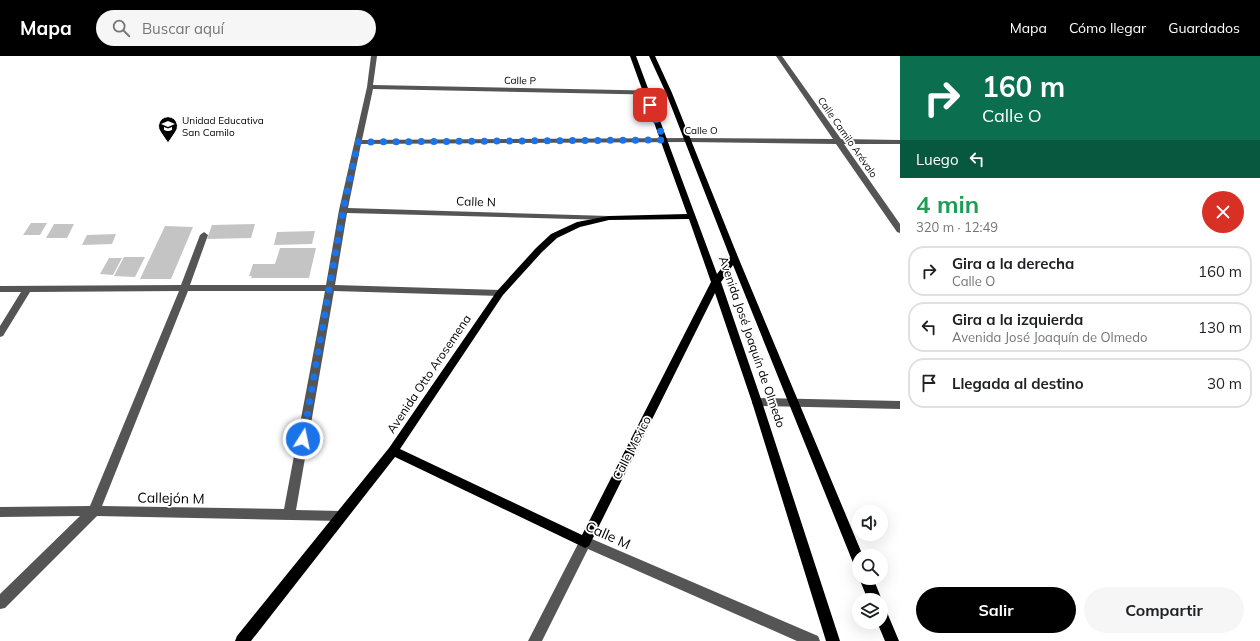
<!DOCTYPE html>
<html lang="es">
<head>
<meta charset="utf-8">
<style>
	:root { --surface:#fff; --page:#f6f6f6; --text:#202124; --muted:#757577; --line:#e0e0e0; --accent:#000 }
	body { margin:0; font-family:Mulish,sans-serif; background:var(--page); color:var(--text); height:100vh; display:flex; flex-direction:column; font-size:15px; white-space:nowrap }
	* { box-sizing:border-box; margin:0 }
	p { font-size:13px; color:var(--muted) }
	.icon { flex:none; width:22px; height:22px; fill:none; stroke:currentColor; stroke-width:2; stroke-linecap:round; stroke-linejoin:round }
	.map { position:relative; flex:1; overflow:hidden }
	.details { display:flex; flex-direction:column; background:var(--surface); width:360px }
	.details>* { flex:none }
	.top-card { background:#0b6e4f; color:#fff; overflow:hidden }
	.tools { position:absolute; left:852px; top:449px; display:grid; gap:8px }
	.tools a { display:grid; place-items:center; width:36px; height:36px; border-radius:50%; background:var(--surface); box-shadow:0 4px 16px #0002; font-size:20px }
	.pin { position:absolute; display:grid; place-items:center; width:34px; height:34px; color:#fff; margin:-17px; border-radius:8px; box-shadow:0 2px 6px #0006 }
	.me { position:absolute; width:44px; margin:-22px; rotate:10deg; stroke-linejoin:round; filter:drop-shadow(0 0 3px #0008) }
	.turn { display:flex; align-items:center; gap:14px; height:84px; padding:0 16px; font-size:18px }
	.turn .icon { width:52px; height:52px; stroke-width:2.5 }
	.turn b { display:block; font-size:28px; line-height:34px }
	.then { display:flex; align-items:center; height:38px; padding:0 16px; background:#0003; gap:8px; font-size:15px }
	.round { display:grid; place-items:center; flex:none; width:42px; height:42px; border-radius:21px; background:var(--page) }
	.summary { display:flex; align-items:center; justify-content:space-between; height:68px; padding:0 16px }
	h1 { font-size:24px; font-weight:700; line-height:30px; color:#1e9e55 }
	.button { display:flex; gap:8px; margin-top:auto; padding:8px 16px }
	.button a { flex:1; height:46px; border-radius:24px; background:var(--accent); color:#fff; font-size:16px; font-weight:700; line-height:46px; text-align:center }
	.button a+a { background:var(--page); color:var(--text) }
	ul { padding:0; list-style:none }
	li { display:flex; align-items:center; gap:12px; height:50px; margin:0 8px 6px; padding:0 8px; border:2px solid var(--line); border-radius:16px }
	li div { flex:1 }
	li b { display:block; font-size:15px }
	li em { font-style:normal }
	header { display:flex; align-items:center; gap:24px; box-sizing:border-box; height:56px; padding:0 20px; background:var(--accent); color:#fff }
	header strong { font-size:19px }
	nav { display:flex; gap:22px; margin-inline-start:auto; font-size:14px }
	.search { width:280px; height:36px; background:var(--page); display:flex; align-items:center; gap:10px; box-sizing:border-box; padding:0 14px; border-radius:22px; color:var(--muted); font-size:15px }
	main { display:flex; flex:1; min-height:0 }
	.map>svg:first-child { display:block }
</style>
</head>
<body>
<header>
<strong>Mapa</strong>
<div class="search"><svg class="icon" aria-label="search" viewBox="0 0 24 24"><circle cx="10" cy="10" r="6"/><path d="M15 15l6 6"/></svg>Buscar aquí</div>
<nav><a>Mapa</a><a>Cómo llegar</a><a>Guardados</a></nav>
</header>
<main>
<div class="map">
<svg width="900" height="585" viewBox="0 0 900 585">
	<rect width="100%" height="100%" fill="#fff"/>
	<g fill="#c4c4c4">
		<path d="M 31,167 L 47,167 L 40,179 L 23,179 Z"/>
		<path d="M 54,168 L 74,168 L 67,182 L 46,182 Z"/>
		<path d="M 255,168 L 251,182 L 207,183 L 212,169 Z"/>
		<path d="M 165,170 L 193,171 L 171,223 L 140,223 Z"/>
		<path d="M 315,175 L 312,188 L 274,189 L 277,176 Z"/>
		<path d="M 116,178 L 112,188 L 82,189 L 87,179 Z"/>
		<path d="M 280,192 L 316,192 L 309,222 L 251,222 L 252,220 L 249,220 L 253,208 L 275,208 Z"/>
		<path d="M 124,201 L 145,201 L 135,221 L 114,220 Z"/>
		<path d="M 109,202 L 122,202 L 113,219 L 100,218 Z"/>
	</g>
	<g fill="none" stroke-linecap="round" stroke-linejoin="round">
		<g fill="#555" fill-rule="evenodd">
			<path d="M 371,0 L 377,0 L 373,29 L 669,35 L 672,37 L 669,39 L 373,33 L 362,84 L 687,82 L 833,83 L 776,0 L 782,0 L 841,83 L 900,84 L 900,88 L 844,88 L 900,168 L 900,177 L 897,176 L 836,88 L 687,86 L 361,88 L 348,152 L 609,160 L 613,162 L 609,164 L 347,157 L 335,229 L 500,234 L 505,237 L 500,240 L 334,235 L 296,454 L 341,455 L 345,456 L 347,460 L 345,464 L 341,465 L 97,460 L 5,552 L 0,553 L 0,538 L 80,460 L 0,461 L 0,451 L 90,450 L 179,235 L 30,236 L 3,280 L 0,281 L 0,270 L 21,236 L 0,236 L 0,230 L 181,229 L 200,179 L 204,176 L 208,179 L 190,229 L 326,229 L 339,154 L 367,31 ZM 188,235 L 325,235 L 284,453 L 102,450 Z"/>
			<path d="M 757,342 L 900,345 L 900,353 L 757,350 L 753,349 L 752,346 L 753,343 Z"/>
			<path d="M 585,480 L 818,580 L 820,585 L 797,585 L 588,493 L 542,585 L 528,585 L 581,482 Z"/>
		</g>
		<g fill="#000" fill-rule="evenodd">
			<path d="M 630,0 L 636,0 L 717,218 L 730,201 L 666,37 L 649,0 L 655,0 L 672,37 L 738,201 L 863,500 L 859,500 L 859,511 L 854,509 L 733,209 L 721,226 L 762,346 L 840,585 L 826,585 L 752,346 L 715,237 L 589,490 L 585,492 L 581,490 L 395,401 L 251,585 L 235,585 L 237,580 L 389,392 L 497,235 L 536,192 L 551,178 L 577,166 L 609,160 L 687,158 ZM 689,163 L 711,226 L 582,479 L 400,393 L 503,239 L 542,196 L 557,182 L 580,171 L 609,164 Z"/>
			<path d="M 859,522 L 873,522 L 882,544 L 881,546 L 881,544 L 868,544 Z"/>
			<path d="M 881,552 L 886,554 L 899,585 L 885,585 L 877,566 L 881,566 Z"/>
		</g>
	</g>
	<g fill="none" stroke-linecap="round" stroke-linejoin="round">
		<path stroke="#1a73e8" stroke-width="7" stroke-dasharray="0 12.6" d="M 303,383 L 343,154 L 358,86 L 664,84 L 650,49"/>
	</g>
	<defs>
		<symbol id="university-pin" viewBox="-11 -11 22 30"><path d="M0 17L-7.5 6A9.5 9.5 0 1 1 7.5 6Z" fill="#000" stroke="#fff"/><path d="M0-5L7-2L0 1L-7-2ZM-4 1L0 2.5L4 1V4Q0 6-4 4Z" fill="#fff"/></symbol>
	</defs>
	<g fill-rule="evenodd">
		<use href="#university-pin" x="157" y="59" width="22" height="30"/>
	</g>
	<g text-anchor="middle" stroke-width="3.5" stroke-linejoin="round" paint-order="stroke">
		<g font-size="10" fill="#000" stroke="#fff">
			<text transform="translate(520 24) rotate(1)" y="4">Calle P</text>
			<text x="701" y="78">Calle O</text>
			<text transform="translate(848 81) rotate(55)" y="4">Calle Camilo Arévalo</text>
		</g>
		<g font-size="10" fill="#000" stroke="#fff" text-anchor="start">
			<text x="182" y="68">Unidad Educativa<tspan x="182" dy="12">San Camilo</tspan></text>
		</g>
		<g font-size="12" fill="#000" stroke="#fff">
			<text transform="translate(476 146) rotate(2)" y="4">Calle N</text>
			<text transform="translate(752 286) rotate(71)" y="4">Avenida José Joaquín de Olmedo</text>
			<text transform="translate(429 318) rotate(-56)" y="4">Avenida Otto Arosemena</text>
			<text transform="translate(632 392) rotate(-63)" y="4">Calle Mexico</text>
		</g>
		<g font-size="14" fill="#000" stroke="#fff">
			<text transform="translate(171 442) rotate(1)" y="5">Callejón M</text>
			<text transform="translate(608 479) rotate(24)" y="5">Calle M</text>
		</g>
	</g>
</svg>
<div class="tools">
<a><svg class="icon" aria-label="sound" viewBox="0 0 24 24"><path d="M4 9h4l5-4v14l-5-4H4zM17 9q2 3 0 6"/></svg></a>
<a><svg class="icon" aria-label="search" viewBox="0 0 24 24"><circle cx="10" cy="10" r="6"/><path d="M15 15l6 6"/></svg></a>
<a><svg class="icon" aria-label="layers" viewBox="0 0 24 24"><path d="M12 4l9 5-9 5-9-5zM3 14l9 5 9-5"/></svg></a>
</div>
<div class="pin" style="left:650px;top:49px;background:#d93025"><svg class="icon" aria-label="arrive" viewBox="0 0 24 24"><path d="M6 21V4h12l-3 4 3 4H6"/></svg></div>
<svg class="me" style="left:303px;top:383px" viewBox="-20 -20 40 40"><circle r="17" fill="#1a73e8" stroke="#fff" stroke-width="3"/><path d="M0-11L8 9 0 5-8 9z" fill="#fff"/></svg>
</div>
<section class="details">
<div class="top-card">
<div class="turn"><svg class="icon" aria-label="right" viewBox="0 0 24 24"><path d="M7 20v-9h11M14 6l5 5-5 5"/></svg><div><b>160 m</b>Calle O</div></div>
<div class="then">Luego<svg class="icon" aria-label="left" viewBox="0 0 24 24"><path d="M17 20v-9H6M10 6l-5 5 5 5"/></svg></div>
</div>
<div class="summary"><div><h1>4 min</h1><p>320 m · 12:49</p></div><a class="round" style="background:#d93025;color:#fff"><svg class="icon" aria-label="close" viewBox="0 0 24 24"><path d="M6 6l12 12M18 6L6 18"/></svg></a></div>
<ul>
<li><svg class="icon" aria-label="right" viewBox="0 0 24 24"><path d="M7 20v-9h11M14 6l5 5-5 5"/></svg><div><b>Gira a la derecha</b><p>Calle O</p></div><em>160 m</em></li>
<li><svg class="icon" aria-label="left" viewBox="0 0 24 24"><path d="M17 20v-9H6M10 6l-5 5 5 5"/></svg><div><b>Gira a la izquierda</b><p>Avenida José Joaquín de Olmedo</p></div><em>130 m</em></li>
<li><svg class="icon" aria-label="arrive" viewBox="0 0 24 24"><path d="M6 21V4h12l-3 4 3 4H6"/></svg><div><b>Llegada al destino</b></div><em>30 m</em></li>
</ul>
<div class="button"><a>Salir</a><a>Compartir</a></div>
</section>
</main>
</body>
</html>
